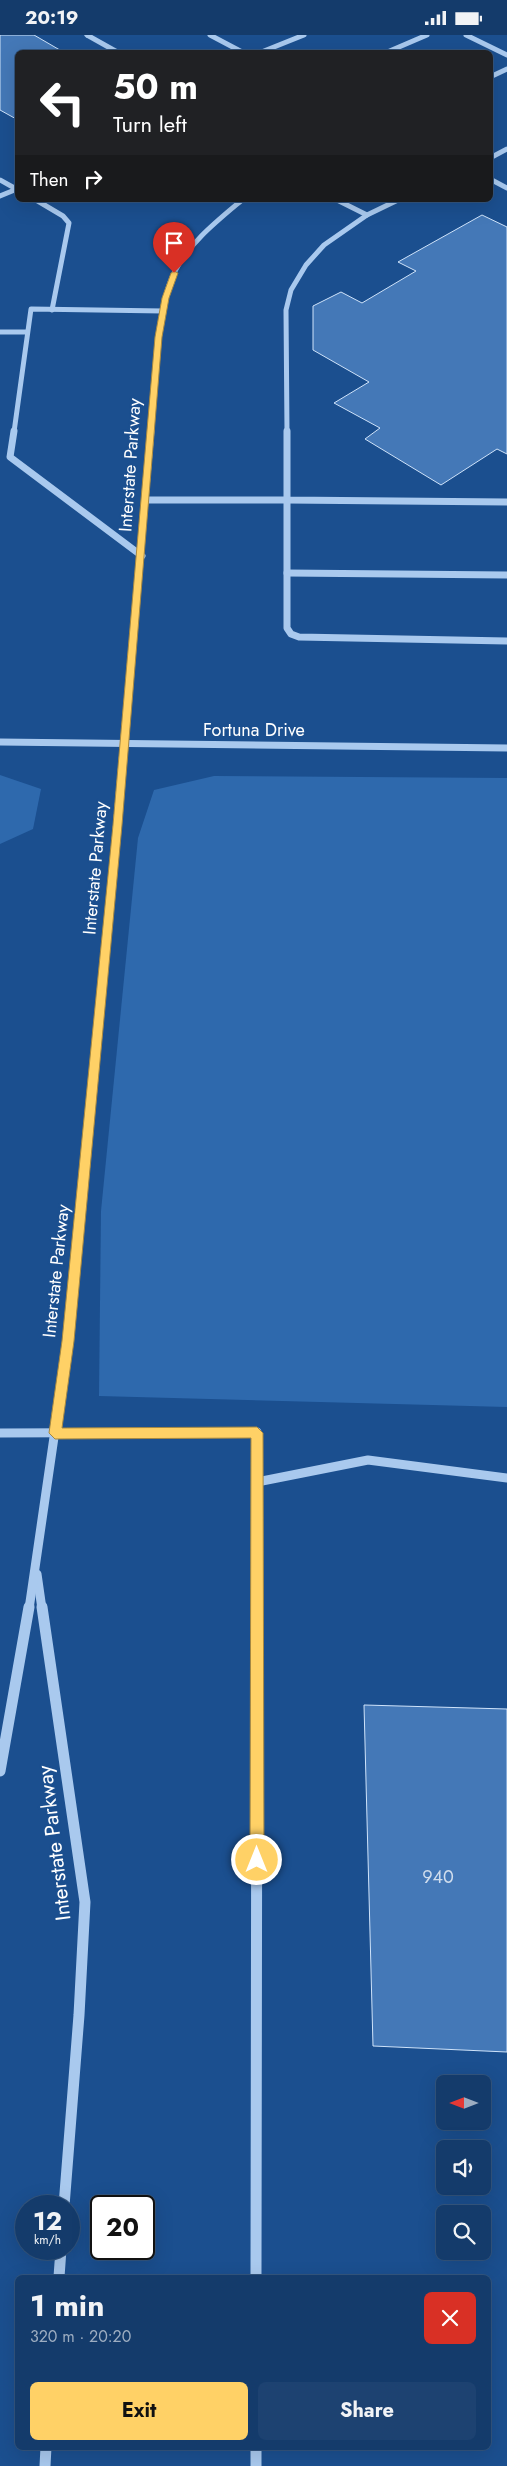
<!DOCTYPE html>
<html lang="en">
<head>
<meta charset="utf-8">
<style>
	:root { --surface:#143b6b; --page:#1d4271; --text:#f1f3f6; --muted:#9dadc1; --line:#33557e; --accent:#ffd166 }
	body { margin:0; font-family:Jost,sans-serif; background:var(--page); color:var(--text); height:100vh; display:flex; flex-direction:column; font-size:19px; white-space:nowrap }
	* { box-sizing:border-box; margin:0 }
	p { font-size:16px; color:var(--muted) }
	.icon { flex:none; width:28px; height:28px; fill:none; stroke:currentColor; stroke-width:2; stroke-linecap:round; stroke-linejoin:round }
	.map { position:relative; flex:1; overflow:hidden }
	.drawer { position:absolute; left:15px; top:2240px; width:476px; height:175px; display:flex; flex-direction:column; background:var(--surface); border-radius:8px; box-shadow:0 5px 20px #0002,0 0 0 1px var(--line) }
	.drawer>* { flex:none }
	.banner { position:absolute; left:15px; top:15px; width:478px; height:152px; border-radius:8px; box-shadow:0 5px 20px #0002,0 0 0 1px var(--line); background:#202124; color:#fff; overflow:hidden }
	.needle { width:32px; rotate:270deg }
	.fabs { position:absolute; left:436px; top:2040px; display:grid; gap:10px }
	.fabs a { display:grid; place-items:center; width:55px; height:55px; border-radius:8px; background:var(--surface); box-shadow:0 5px 20px #0002,0 0 0 1px var(--line); font-size:25px }
	.speed { position:absolute; left:15px; top:2160px; display:flex; gap:10px; font-size:25px; font-weight:700; text-align:center }
	.speed>* { display:grid; place-content:center; width:65px; height:65px; border-radius:50%; background:var(--surface); box-shadow:0 5px 20px #0002,0 0 0 1px var(--line); line-height:1 }
	.speed small { font-size:12px; font-weight:400 }
	.speed .limit { border:2px solid #111; border-radius:8px; background:#fff; color:#111 }
	.pin { position:absolute; display:grid; place-items:center; width:42px; height:42px; color:#fff; margin:-51px -21px; border-radius:50% 50% 50% 0; rotate:-45deg; box-shadow:0 0 5px #0007 }
	.pin .icon { rotate:45deg }
	.me { position:absolute; width:55px; margin:-28px; rotate:0deg; stroke-linejoin:round; filter:drop-shadow(0 0 4px #0008) }
	.turn { display:flex; align-items:center; gap:18px; height:105px; padding:0 15px; font-size:22px }
	.turn .icon { width:65px; height:65px; stroke-width:2.5 }
	.turn b { display:block; font-size:35px; line-height:42px }
	.then { display:flex; align-items:center; height:48px; padding:0 15px; background:#0003; gap:10px; font-size:19px }
	.round { display:grid; place-items:center; flex:none; width:52px; height:52px; border-radius:8px; background:var(--page) }
	.head { display:flex; align-items:center; justify-content:space-between; height:85px; padding:0 15px }
	h1 { font-size:30px; font-weight:700; line-height:38px }
	.action { display:flex; gap:10px; margin-top:auto; padding:10px 15px }
	.action a { flex:1; height:58px; border-radius:8px; background:var(--accent); color:#111; font-size:20px; font-weight:700; line-height:58px; text-align:center }
	.action a+a { background:var(--page); color:var(--text) }
	.status { display:flex; justify-content:space-between; align-items:center; height:35px; padding:0 25px; background:var(--surface); direction:ltr }
	.status svg { height:14px; fill:currentColor }
	.map>svg:first-child { display:block }
</style>
</head>
<body>
<div class="status"><b>20:19</b><svg viewBox="0 0 49 12"><path d="M0 12V9h3v3zM5 12V6h3v6zM10 12V3h3v9zM15 12V0h3v12zM26 1h20v11H26zM47 4h2v5h-2z"/></svg></div>
<div class="map">
<svg width="507" height="2431" viewBox="0 0 507 2431">
	<rect width="100%" height="100%" fill="#1b4f8f"/>
	<g fill="#2e69ad">
		<path d="M 0,740 L 41,754 L 33,794 L 0,809 Z"/>
		<path d="M 214,741 L 507,743 L 507,1372 L 99,1361 L 101,1176 L 138,803 L 154,755 Z"/>
	</g>
	<g fill="#4478b7" stroke="#cfe3fa">
		<path d="M 0,0 L 34,0 L 65,18 L 18,18 L 18,85 L 0,75 Z"/>
		<path d="M 482,180 L 507,192 L 507,419 L 497,414 L 441,450 L 365,404 L 380,393 L 334,368 L 369,347 L 313,315 L 313,271 L 341,257 L 362,268 L 416,236 L 398,227 Z"/>
		<path d="M 364,1670 L 507,1674 L 507,2017 L 373,2011 Z"/>
	</g>
	<g fill="none" stroke-linecap="round" stroke-linejoin="round">
		<g stroke="#a9c9ee" stroke-width="5">
			<path d="M 87,0 L 119,18"/>
			<path d="M 210,0 L 244,18"/>
			<path d="M 466,0 L 507,20"/>
			<path d="M 259,18 L 304,0"/>
			<path d="M 385,18 L 427,0"/>
			<path d="M 490,42 L 507,34"/>
			<path d="M 490,123 L 507,114"/>
			<path d="M 490,144 L 507,153"/>
			<path d="M 0,145 L 18,155"/>
			<path d="M 0,161 L 17,154"/>
			<path d="M 36,165 L 63,181 L 69,188 L 52,275"/>
			<path d="M 337,165 L 367,180 L 398,165"/>
			<path d="M 0,297 L 27,297"/>
			<path d="M 14,397 L 31,274 L 163,276"/>
			<path d="M 151,397 C 155,353 155,276 174,238 C 189,208 217,186 242,165"/>
			<path d="M 287,397 L 286,275 L 291,255 L 306,230 L 324,210 L 367,180"/>
		</g>
		<g stroke="#a9c9ee" stroke-width="7">
			<path d="M 14,396 L 10,422 L 142,521"/>
			<path d="M 287,396 L 287,465 L 507,467"/>
			<path d="M 146,465 L 287,465 L 287,593 L 291,599 L 299,602 L 507,606"/>
			<path d="M 287,538 L 507,540"/>
			<path d="M 0,707 L 507,713"/>
			<path d="M 106,910 L 151,396"/>
		</g>
		<g stroke="#a9c9ee" stroke-width="9">
			<path d="M 0,1398 L 257,1397 L 257,1574"/>
			<path d="M 257,1447 L 368,1425 L 507,1443"/>
			<path d="M 37,1539 L 42,1574"/>
			<path d="M 29,1574 L 68,1306 L 106,909"/>
		</g>
		<g stroke="#a9c9ee" stroke-width="11">
			<path d="M 42,1572 L 85,1867 L 79,1980 L 64,2171"/>
			<path d="M 0,1736 L 29,1572"/>
			<path d="M 59,2242 L 61,2214"/>
			<path d="M 256,2242 L 257,1572"/>
			<path d="M 256,2412 L 256,2431"/>
			<path d="M 45,2431 L 46,2412"/>
		</g>
	</g>
	<path fill="#ffd166" stroke="#a68842" d="M 174,236 L 178,238 L 169,263 L 162,302 L 122,790 L 74,1306 L 62,1393 L 257,1392 L 263,1398 L 264,1825 L 262,1830 L 257,1832 L 252,1830 L 250,1825 L 251,1403 L 55,1404 L 49,1398 L 62,1306 L 113,790 L 155,302 L 162,263 L 171,238 Z"/>
	<g text-anchor="middle" stroke-width="4.5" stroke-linejoin="round" paint-order="stroke">
		<g font-size="18" fill="#fff" stroke="#1b4f8f">
			<text transform="translate(130 430) rotate(-86)" y="6">Interstate Parkway</text>
			<text x="254" y="701">Fortuna Drive</text>
			<text transform="translate(95 833) rotate(-85)" y="6">Interstate Parkway</text>
			<text transform="translate(56 1236) rotate(-84)" y="6">Interstate Parkway</text>
		</g>
		<g font-size="18" fill="#d0dded">
			<text x="438" y="1848">940</text>
		</g>
		<g font-size="21" fill="#fff" stroke="#1b4f8f">
			<text transform="translate(54 1808) rotate(-97)" y="7">Interstate Parkway</text>
		</g>
	</g>
</svg>
<div class="fabs">
<a><svg class="needle" viewBox="-14 -14 28 28"><path d="M0-13l5 13h-10z" fill="#e53935"/><path d="M0 13l5-13h-10z" fill="#9dadc1"/></svg></a>
<a><svg class="icon" aria-label="sound" viewBox="0 0 24 24"><path d="M4 9h4l5-4v14l-5-4H4zM17 9q2 3 0 6"/></svg></a>
<a><svg class="icon" aria-label="search" viewBox="0 0 24 24"><circle cx="10" cy="10" r="6"/><path d="M15 15l6 6"/></svg></a>
</div>
<div class="speed"><div>12<small>km/h</small></div><div class="limit">20</div></div>
<div class="pin" style="left:174px;top:238px;background:#d93025"><svg class="icon" aria-label="arrive" viewBox="0 0 24 24"><path d="M6 21V4h12l-3 4 3 4H6"/></svg></div>
<svg class="me" style="left:257px;top:1825px" viewBox="-20 -20 40 40"><circle r="17" fill="#ffd166" stroke="#fff" stroke-width="3"/><path d="M0-11L8 9 0 5-8 9z" fill="#fff"/></svg>
<div class="banner">
<div class="turn"><svg class="icon" aria-label="left" viewBox="0 0 24 24"><path d="M17 20v-9H6M10 6l-5 5 5 5"/></svg><div><b>50 m</b>Turn left</div></div>
<div class="then">Then<svg class="icon" aria-label="right" viewBox="0 0 24 24"><path d="M7 20v-9h11M14 6l5 5-5 5"/></svg></div>
</div>
<section class="drawer">
<div class="head"><div><h1>1 min</h1><p>320 m · 20:20</p></div><a class="round" style="background:#d93025;color:#fff"><svg class="icon" aria-label="close" viewBox="0 0 24 24"><path d="M6 6l12 12M18 6L6 18"/></svg></a></div>
<div class="action"><a>Exit</a><a>Share</a></div>
</section>
</div>
</body>
</html>
